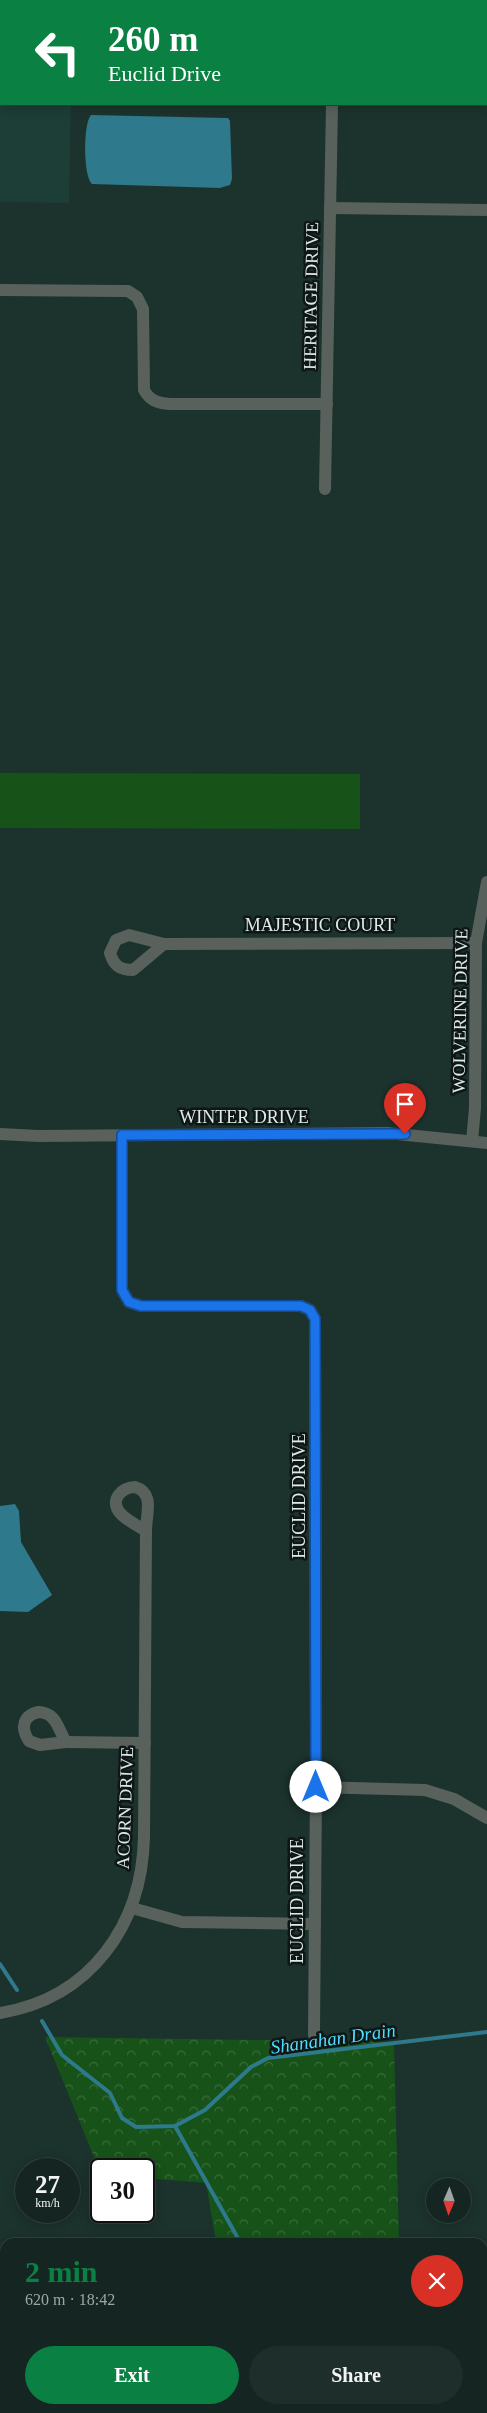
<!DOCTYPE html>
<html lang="en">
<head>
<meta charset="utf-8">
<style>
	:root { --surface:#152622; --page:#1e2e2a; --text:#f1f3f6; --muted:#9da5a5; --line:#344340; --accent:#0b8043 }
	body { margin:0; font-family:"Times New Roman",serif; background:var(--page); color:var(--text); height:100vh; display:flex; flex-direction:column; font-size:19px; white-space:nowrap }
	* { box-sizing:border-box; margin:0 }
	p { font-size:16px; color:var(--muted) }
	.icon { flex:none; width:28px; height:28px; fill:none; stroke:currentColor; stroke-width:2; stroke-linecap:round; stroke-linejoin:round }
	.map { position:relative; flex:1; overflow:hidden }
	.sheet { position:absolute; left:0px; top:2238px; width:488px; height:176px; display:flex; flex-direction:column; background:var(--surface); border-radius:15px 15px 0 0; box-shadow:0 2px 12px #0003,0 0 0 1px var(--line) }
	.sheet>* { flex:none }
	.guide { position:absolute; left:0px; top:0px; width:488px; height:105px; box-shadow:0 2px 12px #0003,0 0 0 1px var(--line); background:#0b8043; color:#fff; overflow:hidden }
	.needle { width:32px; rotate:182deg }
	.tools { position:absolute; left:426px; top:2178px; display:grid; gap:10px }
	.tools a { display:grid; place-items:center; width:45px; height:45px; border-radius:50%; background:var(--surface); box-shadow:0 2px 12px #0003,0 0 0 1px var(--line); font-size:25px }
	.speed { position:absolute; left:15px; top:2158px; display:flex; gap:10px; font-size:25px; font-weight:700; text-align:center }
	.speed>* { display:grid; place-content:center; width:65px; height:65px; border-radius:50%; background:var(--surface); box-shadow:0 2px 12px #0003,0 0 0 1px var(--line); line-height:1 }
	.speed small { font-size:12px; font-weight:400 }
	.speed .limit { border:2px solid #111; border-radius:8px; background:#fff; color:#111 }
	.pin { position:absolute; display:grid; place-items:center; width:42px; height:42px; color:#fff; margin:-51px -21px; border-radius:50% 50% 50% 0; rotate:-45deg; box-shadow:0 0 5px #0007 }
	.pin .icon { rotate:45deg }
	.me { position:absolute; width:55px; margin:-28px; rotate:0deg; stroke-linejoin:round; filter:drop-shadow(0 0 4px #0008) }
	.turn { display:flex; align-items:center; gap:18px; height:105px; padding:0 25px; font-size:22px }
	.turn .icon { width:65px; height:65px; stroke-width:2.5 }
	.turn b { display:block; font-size:35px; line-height:42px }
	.round { display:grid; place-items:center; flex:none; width:52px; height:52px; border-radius:26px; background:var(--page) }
	.overview { display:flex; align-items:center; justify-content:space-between; height:85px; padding:0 25px }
	h1 { font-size:30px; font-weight:800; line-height:38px; color:var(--accent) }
	.primary-button { display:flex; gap:10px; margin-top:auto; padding:10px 25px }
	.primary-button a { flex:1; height:58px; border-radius:30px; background:var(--accent); color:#fff; font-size:20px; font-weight:800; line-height:58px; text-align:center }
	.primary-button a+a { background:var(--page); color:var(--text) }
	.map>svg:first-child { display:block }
</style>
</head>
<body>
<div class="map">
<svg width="487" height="2413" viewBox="0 0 487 2413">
	<defs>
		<pattern id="forest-crowns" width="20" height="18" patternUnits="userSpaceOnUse" patternTransform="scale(1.25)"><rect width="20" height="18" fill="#175319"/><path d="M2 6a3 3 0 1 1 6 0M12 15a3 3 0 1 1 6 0" fill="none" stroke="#386c3a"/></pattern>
	</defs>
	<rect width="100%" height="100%" fill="#1c322d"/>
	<path fill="#1d3d37" d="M 0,0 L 72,0 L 1,1 L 1,104 L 71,104 L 69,203 L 0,202 Z"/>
	<path fill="#175319" d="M 0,773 L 360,774 L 360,829 L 0,828 Z"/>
	<path fill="url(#forest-crowns)" d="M 45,2037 L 394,2042 L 399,2242 L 216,2242 L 206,2183 L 144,2178 L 144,2169 L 101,2169 L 101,2174 Z"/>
	<g fill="#2e798b">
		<path d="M 91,115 L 228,118 L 230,121 L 232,179 L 230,185 L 220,188 L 92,184 C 83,177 83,123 91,115 Z"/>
		<path d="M 15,1504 L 19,1511 L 21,1542 L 52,1595 L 28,1612 L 0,1611 L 0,1506 Z"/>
		<path d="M 342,2409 L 384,2409 L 384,2413 L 341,2413 Z"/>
	</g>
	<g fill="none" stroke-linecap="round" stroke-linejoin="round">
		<g stroke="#2e798b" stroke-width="4">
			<path d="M 0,1964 L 17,1990"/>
			<path d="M 42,2021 L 62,2055 L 110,2093 L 122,2118 L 136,2127 L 175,2126 L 205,2110 L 251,2067 L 268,2058 L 487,2032"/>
			<path d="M 175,2126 L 240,2242"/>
		</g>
		<g stroke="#58615c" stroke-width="12">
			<path d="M 162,1 L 162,0"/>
			<path d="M 334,1 L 334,0"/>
			<path d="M 330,208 L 487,210"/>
			<path d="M 0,290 L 122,291 L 128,291 L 137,297 L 143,309 L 144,390 C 150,401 158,403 170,404 L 327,404"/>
			<path d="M 325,489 L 332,104"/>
			<path d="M 164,944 L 133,970 C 120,970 114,966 110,953 L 116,940 L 129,935 L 164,944 L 476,943"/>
			<path d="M 0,1134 L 38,1136 L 387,1133 L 487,1143"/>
			<path d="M 122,1135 L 122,1290 L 129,1302 L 141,1306 L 301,1306 L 310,1310 L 315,1319 L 316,1787 L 314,2035"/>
			<path d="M 472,1141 L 475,1108 L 476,943 L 487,882"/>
			<path d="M 135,1487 C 155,1493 146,1514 146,1531 C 138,1526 126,1520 120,1513 C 109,1500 122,1487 135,1487 Z"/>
			<path d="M 39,1712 C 57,1713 58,1730 66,1742 L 40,1745 L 29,1741 C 20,1728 23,1715 39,1712 Z"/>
			<path d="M 66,1742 L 145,1743"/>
			<path d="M 316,1787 L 425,1790 L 454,1799 L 487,1818"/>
			<path d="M 132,1908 L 182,1922 L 315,1924"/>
			<path d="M 0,2013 C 91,1998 142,1925 144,1837 L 146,1531"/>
			<path d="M 0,2296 L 5,2296"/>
			<path d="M 13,2409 L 13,2413"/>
		</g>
	</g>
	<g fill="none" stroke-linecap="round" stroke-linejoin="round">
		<defs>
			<path id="route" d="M 316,1787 L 315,1319 L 310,1310 L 301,1306 L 141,1306 L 129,1302 L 122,1290 L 122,1135 L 405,1134"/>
		</defs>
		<use href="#route" stroke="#114b97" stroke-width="12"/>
		<use href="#route" stroke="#1a73e8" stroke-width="9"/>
	</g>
	<g text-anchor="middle" stroke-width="5" stroke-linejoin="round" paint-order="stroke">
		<g font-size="18" fill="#ddebe8" stroke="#0e1715">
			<text transform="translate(311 296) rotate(-89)" y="6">HERITAGE DRIVE</text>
			<text x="320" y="931">MAJESTIC COURT</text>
			<text transform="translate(460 1011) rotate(-89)" y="6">WOLVERINE DRIVE</text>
			<text x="244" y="1123">WINTER DRIVE</text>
			<text transform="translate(299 1496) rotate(-90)" y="6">EUCLID DRIVE</text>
			<text transform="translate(125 1808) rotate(-88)" y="6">ACORN DRIVE</text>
			<text transform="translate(297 1901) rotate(-90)" y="6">EUCLID DRIVE</text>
		</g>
		<g font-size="19" font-style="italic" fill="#4edcfd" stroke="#0e1715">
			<text transform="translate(333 2038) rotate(-8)" y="7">Shanahan Drain</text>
		</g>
	</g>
</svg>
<div class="tools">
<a><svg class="needle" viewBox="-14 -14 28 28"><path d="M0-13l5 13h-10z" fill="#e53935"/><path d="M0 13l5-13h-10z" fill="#9da5a5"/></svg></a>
</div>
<div class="speed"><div>27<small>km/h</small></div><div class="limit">30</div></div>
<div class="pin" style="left:405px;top:1134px;background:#d93025"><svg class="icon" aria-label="arrive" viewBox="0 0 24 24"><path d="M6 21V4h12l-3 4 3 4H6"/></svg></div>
<svg class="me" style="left:316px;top:1787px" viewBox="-20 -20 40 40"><circle r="19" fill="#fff"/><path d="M0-13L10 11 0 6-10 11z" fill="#1a73e8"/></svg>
<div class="guide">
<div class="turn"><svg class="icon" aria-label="left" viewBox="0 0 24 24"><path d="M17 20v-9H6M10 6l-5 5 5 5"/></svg><div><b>260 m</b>Euclid Drive</div></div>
</div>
<section class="sheet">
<div class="overview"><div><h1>2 min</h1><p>620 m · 18:42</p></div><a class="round" style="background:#d93025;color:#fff"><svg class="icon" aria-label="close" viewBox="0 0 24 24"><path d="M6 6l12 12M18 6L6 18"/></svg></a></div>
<div class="primary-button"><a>Exit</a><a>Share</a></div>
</section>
</div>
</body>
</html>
